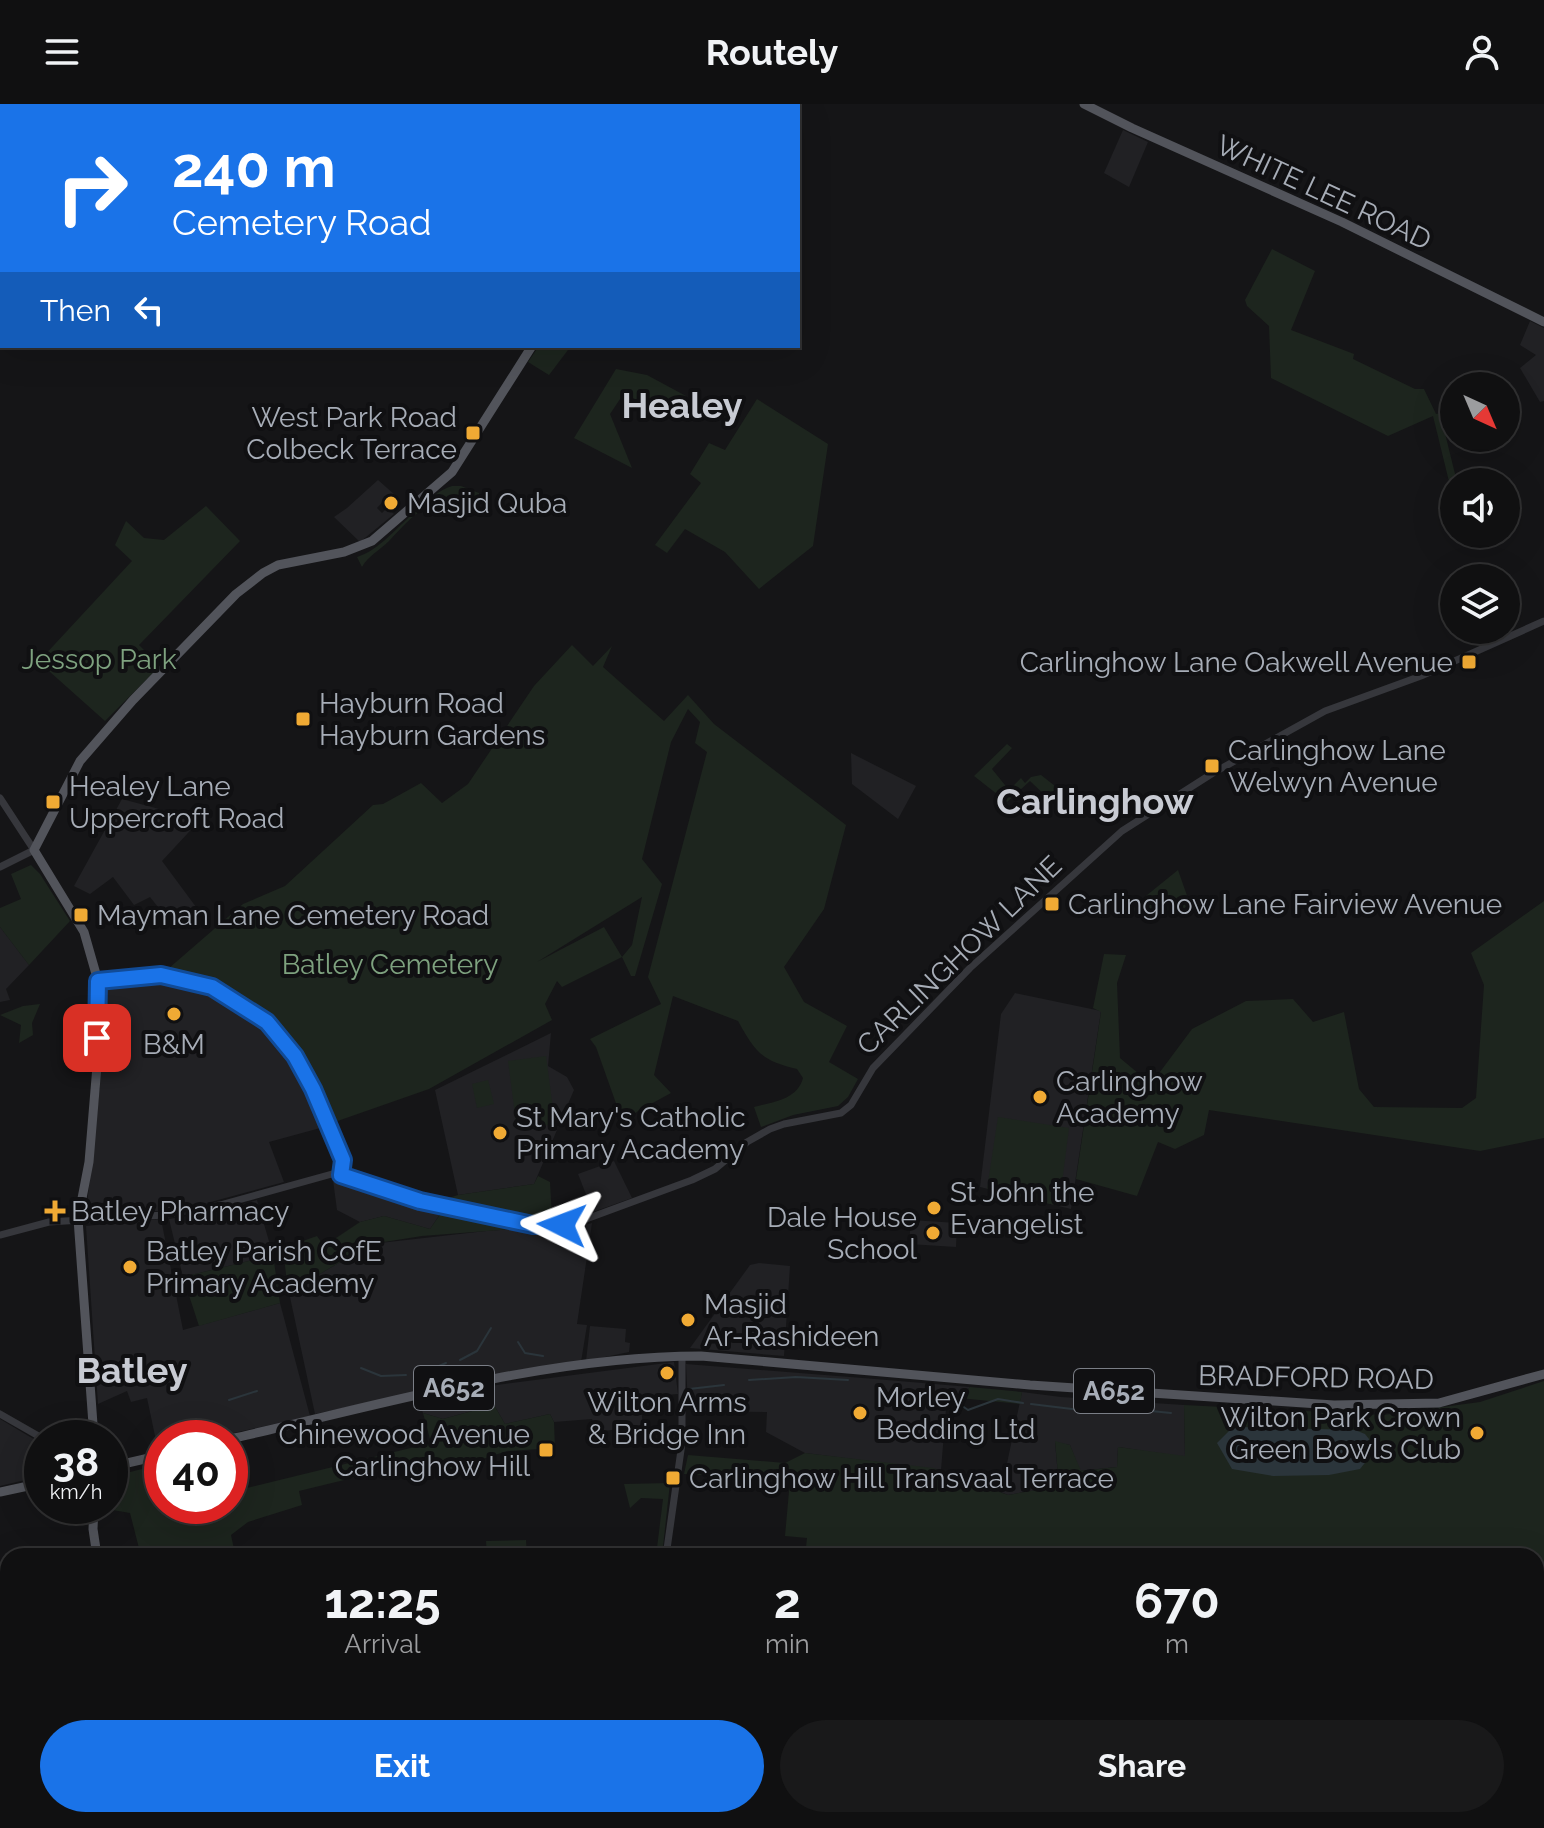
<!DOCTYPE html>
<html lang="en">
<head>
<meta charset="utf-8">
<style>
	:root { --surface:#101011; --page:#19191a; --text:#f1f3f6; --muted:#9c9d9f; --line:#303031; --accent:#1a73e8 }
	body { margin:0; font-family:Raleway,sans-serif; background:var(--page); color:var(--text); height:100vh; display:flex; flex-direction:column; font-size:30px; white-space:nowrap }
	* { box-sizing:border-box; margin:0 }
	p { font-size:26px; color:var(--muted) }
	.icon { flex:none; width:44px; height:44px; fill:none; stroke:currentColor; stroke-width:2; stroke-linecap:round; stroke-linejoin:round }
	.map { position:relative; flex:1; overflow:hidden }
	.side { position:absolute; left:0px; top:1444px; width:1544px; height:280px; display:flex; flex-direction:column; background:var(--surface); border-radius:24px 24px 0 0; box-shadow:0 8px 32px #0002,0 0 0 2px var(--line) }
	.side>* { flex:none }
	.banner { position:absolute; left:0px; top:0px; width:800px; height:244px; box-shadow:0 8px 32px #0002,0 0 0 2px var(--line); background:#1a73e8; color:#fff; overflow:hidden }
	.needle { width:52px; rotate:136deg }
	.tools { position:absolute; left:1440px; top:268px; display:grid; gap:16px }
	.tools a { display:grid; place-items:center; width:80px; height:80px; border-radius:50%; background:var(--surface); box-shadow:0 8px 32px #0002,0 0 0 2px var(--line); font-size:40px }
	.speed { position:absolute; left:24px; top:1316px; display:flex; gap:16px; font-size:40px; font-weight:700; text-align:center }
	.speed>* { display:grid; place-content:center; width:104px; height:104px; border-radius:50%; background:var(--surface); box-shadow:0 8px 32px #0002,0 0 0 2px var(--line); line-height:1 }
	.speed small { font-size:20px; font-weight:400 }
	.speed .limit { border:12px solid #d22; background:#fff; color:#111 }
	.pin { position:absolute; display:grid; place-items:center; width:68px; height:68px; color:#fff; margin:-34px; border-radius:16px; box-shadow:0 4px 12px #0006 }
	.me { position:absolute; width:88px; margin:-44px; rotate:273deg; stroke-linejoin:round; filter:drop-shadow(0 0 6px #0008) }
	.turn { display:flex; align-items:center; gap:28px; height:168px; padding:0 40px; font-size:36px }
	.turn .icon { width:104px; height:104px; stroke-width:2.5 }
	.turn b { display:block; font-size:56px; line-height:68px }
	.then { display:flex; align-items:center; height:76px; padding:0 40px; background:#0003; gap:16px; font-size:30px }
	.eta { display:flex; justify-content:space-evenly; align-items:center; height:136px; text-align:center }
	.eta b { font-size:48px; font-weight:700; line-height:56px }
	.cta { display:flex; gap:16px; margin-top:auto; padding:16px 40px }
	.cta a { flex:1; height:92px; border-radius:48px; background:var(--accent); color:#fff; font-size:32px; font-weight:700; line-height:92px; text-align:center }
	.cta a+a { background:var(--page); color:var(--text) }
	header { display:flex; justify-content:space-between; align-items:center; height:104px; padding:0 40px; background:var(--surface); font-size:36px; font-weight:700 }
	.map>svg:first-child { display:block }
</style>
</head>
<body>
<header><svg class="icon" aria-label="menu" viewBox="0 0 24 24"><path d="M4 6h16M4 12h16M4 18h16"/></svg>Routely<svg class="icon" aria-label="person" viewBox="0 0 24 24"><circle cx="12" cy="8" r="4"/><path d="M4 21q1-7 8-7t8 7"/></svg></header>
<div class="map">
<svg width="1544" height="1724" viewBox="0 0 1544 1724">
	<rect width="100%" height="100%" fill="#151517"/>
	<g fill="#212124">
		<path d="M 1123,26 L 1148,38 L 1129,83 L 1104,69 Z"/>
		<path d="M 1530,217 L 1544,224 L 1544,297 L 1540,298 L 1520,264 L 1536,251 L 1520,241 Z"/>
		<path d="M 378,376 L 395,391 L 390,397 L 386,394 L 377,404 L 382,409 L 387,404 L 394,410 L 360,438 L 334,413 L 347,404 Z"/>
		<path d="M 851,649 L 916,682 L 898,715 L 852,680 Z"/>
		<path d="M 122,695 L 200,716 L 162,757 L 196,803 L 174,823 L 150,793 L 134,801 L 113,773 L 90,790 L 74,782 Z"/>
		<path d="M 0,823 L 29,861 L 6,885 L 10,896 L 0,898 Z"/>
		<path d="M 158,877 L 208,890 L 266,924 L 304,979 L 324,1023 L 269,1038 L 284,1078 L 207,1099 L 161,1107 L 86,1109 L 100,981 L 104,883 Z"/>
		<path d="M 1015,889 L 1101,907 L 1071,1105 L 980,1083 L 1001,910 Z"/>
		<path d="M 551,929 L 548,962 L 567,973 L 574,986 L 534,1080 L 458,1091 L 435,986 Z"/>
		<path d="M 614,1057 L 632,1094 L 593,1108 L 578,1070 Z"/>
		<path d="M 333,1076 L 442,1107 L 430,1125 L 384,1112 L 360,1118 L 337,1106 Z"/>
		<path d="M 257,1096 L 273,1151 L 183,1173 L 169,1115 L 219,1107 Z"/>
		<path d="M 161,1115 L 183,1226 L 280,1199 L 310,1312 L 211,1334 L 162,1334 L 162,1345 L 158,1346 L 147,1294 L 131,1298 L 127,1287 L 98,1300 L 86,1122 Z"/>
		<path d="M 911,1116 L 957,1119 L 956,1143 L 909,1140 Z"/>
		<path d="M 592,1119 L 577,1220 L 587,1221 L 581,1258 L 525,1265 L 315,1310 L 287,1179 L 318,1171 L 371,1140 L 486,1127 L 527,1124 L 556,1129 Z"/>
		<path d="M 759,1159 L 790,1162 L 784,1252 L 690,1244 L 750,1161 Z"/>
		<path d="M 590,1222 L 626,1225 L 625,1238 L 630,1239 L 629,1248 L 586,1257 Z"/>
		<path d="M 674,1258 L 678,1290 L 640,1293 L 643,1322 L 596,1328 L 592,1315 L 554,1318 L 550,1310 L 505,1320 L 494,1301 L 443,1315 L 423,1309 L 419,1298 L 497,1281 Z"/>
		<path d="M 686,1260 L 875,1275 L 970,1283 L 959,1294 L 947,1293 L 941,1366 L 805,1349 L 766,1328 L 767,1308 L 695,1307 L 688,1302 Z"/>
		<path d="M 1022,1288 L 1061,1293 L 1184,1301 L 1185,1353 L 1118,1343 L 1117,1363 L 1080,1367 L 1070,1341 L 1055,1338 L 1059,1382 L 1008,1391 L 1001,1388 Z"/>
		<path d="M 0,1315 L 42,1340 L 42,1372 L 0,1382 Z"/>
		<path d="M 166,1716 L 222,1716 L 223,1724 L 167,1724 Z"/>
		<path d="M 256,1716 L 551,1716 L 556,1724 L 258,1724 Z"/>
		<path d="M 688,1716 L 952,1716 L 953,1717 L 951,1724 L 702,1724 Z"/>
	</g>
	<g fill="#1d251e" fill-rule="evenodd">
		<path d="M 1272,145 L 1315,167 L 1291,226 L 1354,250 L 1353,255 L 1415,285 L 1424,285 L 1436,310 L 1440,309 L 1457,378 L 1454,378 L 1454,398 L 1433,312 L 1388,332 L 1271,274 L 1269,222 L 1247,202 L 1245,196 Z"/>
		<path d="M 539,242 L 571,242 L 549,271 L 528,258 Z"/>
		<path d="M 616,265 L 647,271 L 686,292 L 669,314 L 624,289 L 610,310 L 632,364 L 574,334 Z"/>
		<path d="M 757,295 L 828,340 L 813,442 L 759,485 L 725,448 L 685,425 L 667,449 L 655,441 L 701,379 L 690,370 L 709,339 L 725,346 Z"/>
		<path d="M 452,382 L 461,382 L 479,389 L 479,396 C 470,407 461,395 449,393 C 424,398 405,420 389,437 C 379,447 369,451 362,463 L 357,453 C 390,443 417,394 452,382 Z"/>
		<path d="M 206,402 L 240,437 L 139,541 L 160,562 L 105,617 L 40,559 L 42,554 L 132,457 L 115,441 L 126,417 L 144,434 L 164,436 Z"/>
		<path d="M 572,541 L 593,562 L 612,542 L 603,563 L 664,617 L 688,591 L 714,620 L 846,721 L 824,805 L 784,863 L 804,898 L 847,922 L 829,958 L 858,975 L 848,993 L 838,1002 L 793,1011 L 761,1023 L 754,1003 C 773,998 797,996 803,974 L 797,965 C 761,956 756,949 738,917 L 673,892 L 654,971 L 671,989 L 638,1007 L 623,1019 L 596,943 L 590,935 L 661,900 L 648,873 L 707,648 L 695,639 L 700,618 L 688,605 L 671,638 L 642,755 L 662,780 L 635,872 L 631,872 L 622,853 L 562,883 L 557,877 L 545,900 L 552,916 L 429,985 L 329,1020 L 295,952 L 267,918 L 212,883 L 161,871 L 243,800 L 285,782 L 373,701 L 383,700 L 421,679 L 442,699 L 468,680 L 534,582 ZM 642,793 L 632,841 L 622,853 L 604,823 L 537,858 Z"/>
		<path d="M 1007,640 L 1012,644 L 992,665 L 1009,686 L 1021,674 L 1025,679 L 1031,673 L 1041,671 L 1055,682 L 1055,692 L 1051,697 L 1030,677 L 1007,698 L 974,672 Z"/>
		<path d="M 31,761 L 40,770 L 70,817 L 29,861 L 0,823 L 0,804 L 21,795 L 11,770 Z"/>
		<path d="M 1178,766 L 1191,803 L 1136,811 L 1134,805 L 1136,800 Z"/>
		<path d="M 1544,797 L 1544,1034 L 1480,1047 L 1209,1006 L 1204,1031 L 1175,1045 L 1158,1038 L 1137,1092 L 1076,1075 L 1101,908 L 1093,904 L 1104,850 L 1126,851 L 1117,879 L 1120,954 L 1151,980 L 1192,925 L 1246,897 L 1293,895 L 1313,918 L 1344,908 L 1359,985 L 1374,1003 L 1462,1004 L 1476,994 L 1484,881 L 1471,849 Z"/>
		<path d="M 40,900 L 32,919 L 33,931 L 19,939 L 21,921 L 0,911 L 23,902 Z"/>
		<path d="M 546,952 L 555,1020 L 517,1025 L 508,957 Z"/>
		<path d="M 488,976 L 494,1000 L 477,1004 L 472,980 Z"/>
		<path d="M 998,1013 L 1069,1024 L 1059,1102 L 987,1085 Z"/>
		<path d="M 538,1072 L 550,1078 L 552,1114 L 439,1097 L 458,1091 L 534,1080 Z"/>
		<path d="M 441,1109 L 527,1124 L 422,1132 L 371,1140 L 318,1171 L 287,1179 L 283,1144 L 317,1132 L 324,1142 L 360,1118 L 384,1112 L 430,1125 Z"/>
		<path d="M 273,1151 L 280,1199 L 199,1222 L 183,1173 Z"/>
		<path d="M 1544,1277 L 1544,1711 L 1533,1724 L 1421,1724 L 1427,1716 L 1536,1716 L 1536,1452 L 1175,1452 L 1007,1443 L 1004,1452 L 805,1452 L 807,1434 L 785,1432 L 790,1376 L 684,1370 L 688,1351 L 785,1359 L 805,1349 L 933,1364 L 1008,1391 L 1059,1382 L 1055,1337 L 1070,1341 L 1081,1367 L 1117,1363 L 1118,1343 L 1185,1352 L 1184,1301 L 1383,1311 L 1480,1298 Z"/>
		<path d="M 970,1283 L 1022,1288 L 1020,1300 L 959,1294 Z"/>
		<path d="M 494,1301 L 505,1320 L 550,1310 L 554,1318 L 555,1344 L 507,1347 L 453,1365 L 414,1359 L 299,1387 L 302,1401 L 248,1418 L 231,1431 L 234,1445 L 209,1452 L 141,1452 L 130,1409 L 101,1404 L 110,1402 L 110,1380 L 118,1371 L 162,1360 L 162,1402 L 230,1402 L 230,1388 L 431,1339 L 423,1309 L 443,1315 Z"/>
		<path d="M 670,1379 L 662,1452 L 656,1452 L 663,1395 L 641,1394 L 630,1404 L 624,1380 Z"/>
		<path d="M 526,1436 L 527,1452 L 487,1452 L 486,1437 Z"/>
		<path d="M 780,1716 L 836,1716 L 835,1724 L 779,1724 Z"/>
		<path d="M 843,1716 L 897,1716 L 930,1721 L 929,1724 L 842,1724 Z"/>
	</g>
	<path fill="#2b353b" d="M 1240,1323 L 1355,1326 L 1365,1330 L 1369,1335 L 1368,1355 L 1360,1365 L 1329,1371 L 1273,1372 L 1232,1365 L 1217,1339 L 1231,1325 Z"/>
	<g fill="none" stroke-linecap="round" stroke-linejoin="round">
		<g stroke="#2b353b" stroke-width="2">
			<path d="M 518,1238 L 525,1249 L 543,1252"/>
			<path d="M 460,1256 L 477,1247 L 491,1224"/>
			<path d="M 361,1264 L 381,1272 L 406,1271"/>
			<path d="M 427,1267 L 446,1259"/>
			<path d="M 749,1276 L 796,1273 L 848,1276"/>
			<path d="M 689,1285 L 724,1281"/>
			<path d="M 229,1296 L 257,1287"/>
			<path d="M 947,1297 L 958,1299 L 968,1306 L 998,1295 L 1023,1299"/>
			<path d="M 1031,1300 L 1072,1305 L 1114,1304"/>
			<path d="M 1121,1304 L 1171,1309"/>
		</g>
		<g stroke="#36373c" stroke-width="7">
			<path d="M 294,0 L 294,2"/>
			<path d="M 0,694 L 34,746 L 0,763"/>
			<path d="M 98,877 L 161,871 L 212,883 L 267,918 L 295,952 L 313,985 L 343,1056 L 341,1071"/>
			<path d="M 0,1131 L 49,1118 L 164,1111 L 220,1101 L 332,1070 L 420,1097 L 533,1121 L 555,1122 L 578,1118 L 692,1076 L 715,1065 L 747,1038 L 770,1025 L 784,1020 L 841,1009 L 851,1001 L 873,964 L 970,864 L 1122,727 L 1213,669 L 1325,607 L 1421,572 L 1544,517"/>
			<path d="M 0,1310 L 42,1334"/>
			<path d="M 666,1452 L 682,1339 L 682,1252"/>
			<path d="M 661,1724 L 664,1716"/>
		</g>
		<g stroke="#52545b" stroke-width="9">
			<path d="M 1084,0 L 1132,24 L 1342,118 L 1544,218"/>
			<path d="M 673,2 L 675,0"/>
			<path d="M 94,1334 L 78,1115 L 89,1058 L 97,962 L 98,877 L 84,828 L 34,746 L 80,657 L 133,596 L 236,490 L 263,469 L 278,461 L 344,448 L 372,437 L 452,368 L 532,242"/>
			<path d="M 230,1335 C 381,1301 545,1252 701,1252 L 1030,1281 L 1334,1301 L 1439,1299 L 1544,1270"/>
			<path d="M 110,1363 L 162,1351"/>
			<path d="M 0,1388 L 42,1379"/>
			<path d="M 94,1402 L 93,1425 L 97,1452"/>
			<path d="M 161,1716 L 163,1724"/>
		</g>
	</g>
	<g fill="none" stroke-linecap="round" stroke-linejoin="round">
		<defs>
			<path id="route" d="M 97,934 L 98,877 L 161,871 L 212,883 L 267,918 L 295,952 L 313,985 L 343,1056 L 341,1071 L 420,1097 L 533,1121 L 562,1121"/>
		</defs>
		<use href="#route" stroke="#114b97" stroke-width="20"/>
		<use href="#route" stroke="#1a73e8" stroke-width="14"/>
	</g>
	<g fill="#f0aa34" stroke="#101012" stroke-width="3">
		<rect x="465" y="321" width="16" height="16" rx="4"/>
		<circle cx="391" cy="399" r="8"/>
		<rect x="1461" y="550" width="16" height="16" rx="4"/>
		<rect x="295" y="607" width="16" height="16" rx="4"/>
		<rect x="1204" y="654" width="16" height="16" rx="4"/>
		<rect x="45" y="690" width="16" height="16" rx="4"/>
		<rect x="1044" y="792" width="16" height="16" rx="4"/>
		<rect x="73" y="803" width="16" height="16" rx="4"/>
		<circle cx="174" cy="910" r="8"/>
		<circle cx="1040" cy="993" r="8"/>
		<circle cx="500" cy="1029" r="8"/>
		<circle cx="934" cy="1104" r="8"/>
		<path d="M51 1095h8v8h8v8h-8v8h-8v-8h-8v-8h8z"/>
		<circle cx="933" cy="1129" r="8"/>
		<circle cx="130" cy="1163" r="8"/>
		<circle cx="688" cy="1216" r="8"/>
		<circle cx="667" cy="1269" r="8"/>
		<circle cx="860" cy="1309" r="8"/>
		<circle cx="1477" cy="1329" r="8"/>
		<rect x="538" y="1338" width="16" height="16" rx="4"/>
		<rect x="665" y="1366" width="16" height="16" rx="4"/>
	</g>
	<g text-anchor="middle" stroke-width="8" stroke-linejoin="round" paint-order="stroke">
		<g fill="#101012" stroke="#7a7e86" stroke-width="2">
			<rect x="414" y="1262" width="80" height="44" rx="6"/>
			<rect x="1074" y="1265" width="80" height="44" rx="6"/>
		</g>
		<g font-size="26" font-weight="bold" fill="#a7adb7">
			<text x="454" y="1293">A652</text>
			<text x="1114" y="1296">A652</text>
		</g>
		<g font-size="28" fill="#a7adb7" stroke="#101012">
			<text transform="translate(1324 88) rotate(25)" y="10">WHITE LEE ROAD</text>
			<text transform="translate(959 851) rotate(-44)" y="10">CARLINGHOW LANE</text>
			<text transform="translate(1316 1273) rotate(1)" y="10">BRADFORD ROAD</text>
		</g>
		<g font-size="28" fill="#a7adb7" stroke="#101012" text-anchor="start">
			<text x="457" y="323" text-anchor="end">West Park Road<tspan x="457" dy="32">Colbeck Terrace</tspan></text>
			<text x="407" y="409">Masjid Quba</text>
			<text x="1453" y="568" text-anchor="end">Carlinghow Lane Oakwell Avenue</text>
			<text x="319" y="609">Hayburn Road<tspan x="319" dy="32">Hayburn Gardens</tspan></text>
			<text x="1228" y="656">Carlinghow Lane<tspan x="1228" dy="32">Welwyn Avenue</tspan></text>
			<text x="69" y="692">Healey Lane<tspan x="69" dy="32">Uppercroft Road</tspan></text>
			<text x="1068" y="810">Carlinghow Lane Fairview Avenue</text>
			<text x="97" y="821">Mayman Lane Cemetery Road</text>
			<text x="174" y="950" text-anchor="middle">B&amp;M</text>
			<text x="1056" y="987">Carlinghow<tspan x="1056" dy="32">Academy</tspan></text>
			<text x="516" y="1023">St Mary's Catholic<tspan x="516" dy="32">Primary Academy</tspan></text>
			<text x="950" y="1098">St John the<tspan x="950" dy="32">Evangelist</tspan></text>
			<text x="71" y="1117">Batley Pharmacy</text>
			<text x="917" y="1123" text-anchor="end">Dale House<tspan x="917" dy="32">School</tspan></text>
			<text x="146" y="1157">Batley Parish CofE<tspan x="146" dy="32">Primary Academy</tspan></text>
			<text x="704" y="1210">Masjid<tspan x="704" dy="32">Ar-Rashideen</tspan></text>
			<text x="876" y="1303">Morley<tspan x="876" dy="32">Bedding Ltd</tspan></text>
			<text x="667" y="1308" text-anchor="middle">Wilton Arms<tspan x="667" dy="32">&amp; Bridge Inn</tspan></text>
			<text x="1461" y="1323" text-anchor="end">Wilton Park Crown<tspan x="1461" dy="32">Green Bowls Club</tspan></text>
			<text x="530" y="1340" text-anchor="end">Chinewood Avenue<tspan x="530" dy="32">Carlinghow Hill</tspan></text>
			<text x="689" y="1384">Carlinghow Hill Transvaal Terrace</text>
		</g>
		<g font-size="28" fill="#7ea27f" stroke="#101012">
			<text x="99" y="565">Jessop Park</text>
			<text x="390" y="870">Batley Cemetery</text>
		</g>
		<g font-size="36" font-weight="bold" fill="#c8cbd3" stroke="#101012">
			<text x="682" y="314">Healey</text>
			<text x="1095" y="710">Carlinghow</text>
			<text x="132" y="1279">Batley</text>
		</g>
	</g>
</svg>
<div class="tools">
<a><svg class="needle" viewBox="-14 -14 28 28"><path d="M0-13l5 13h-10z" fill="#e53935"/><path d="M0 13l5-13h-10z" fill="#9c9d9f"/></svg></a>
<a><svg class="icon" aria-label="sound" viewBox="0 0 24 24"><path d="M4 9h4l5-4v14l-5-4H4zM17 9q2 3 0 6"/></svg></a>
<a><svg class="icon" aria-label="layers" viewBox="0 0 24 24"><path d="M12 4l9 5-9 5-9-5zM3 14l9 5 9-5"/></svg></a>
</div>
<div class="speed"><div>38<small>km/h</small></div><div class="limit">40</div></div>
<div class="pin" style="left:97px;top:934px;background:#d93025"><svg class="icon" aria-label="arrive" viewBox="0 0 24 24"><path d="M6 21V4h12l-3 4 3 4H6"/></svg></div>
<svg class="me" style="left:562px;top:1121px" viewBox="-20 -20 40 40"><path d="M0-17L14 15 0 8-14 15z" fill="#1a73e8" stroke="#fff" stroke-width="4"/></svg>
<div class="banner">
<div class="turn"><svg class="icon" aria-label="right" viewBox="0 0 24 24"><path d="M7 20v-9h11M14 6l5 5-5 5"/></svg><div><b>240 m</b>Cemetery Road</div></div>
<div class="then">Then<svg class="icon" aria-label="left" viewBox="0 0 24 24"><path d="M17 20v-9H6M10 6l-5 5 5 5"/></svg></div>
</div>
<section class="side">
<div class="eta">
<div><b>12:25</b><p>Arrival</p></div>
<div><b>2</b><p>min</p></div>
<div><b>670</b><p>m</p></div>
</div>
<div class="cta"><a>Exit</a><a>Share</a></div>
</section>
</div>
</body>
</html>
